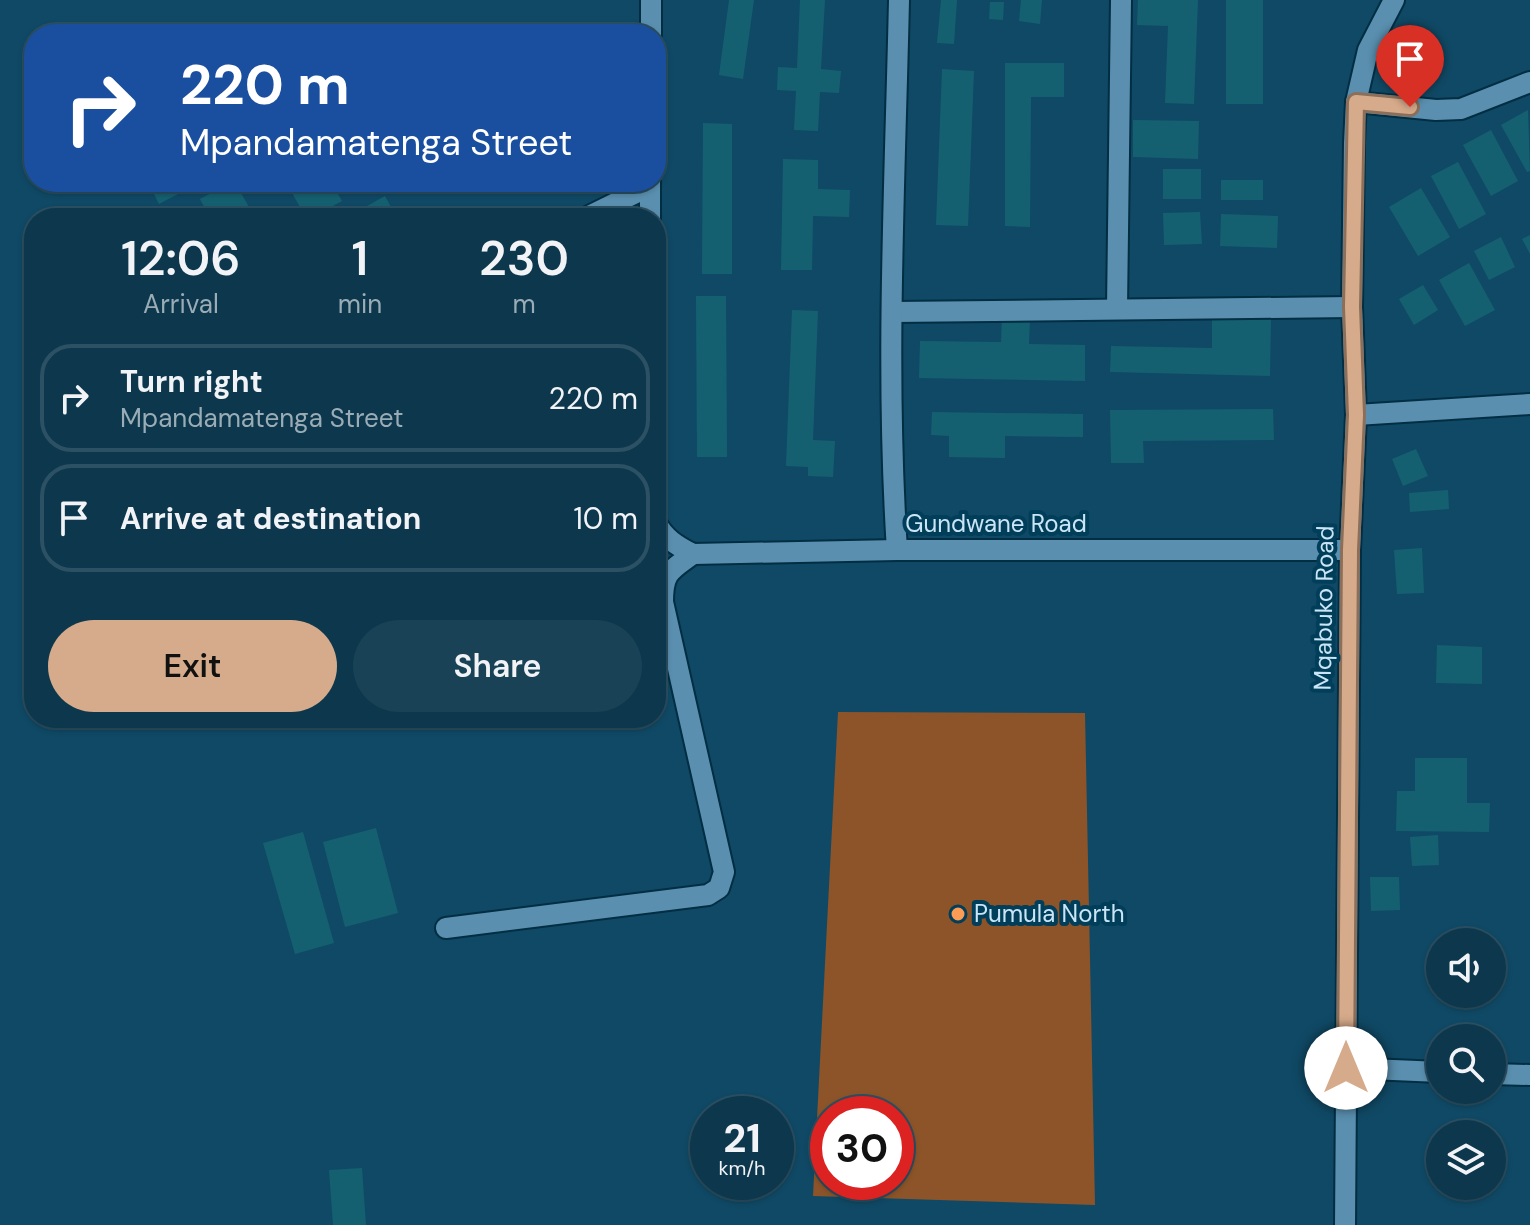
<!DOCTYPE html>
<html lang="en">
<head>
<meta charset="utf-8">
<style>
	:root { --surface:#0c374c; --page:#1a4256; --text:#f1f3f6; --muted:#9aacb5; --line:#2c5164; --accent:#d6ab8b }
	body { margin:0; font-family:"DM Sans",sans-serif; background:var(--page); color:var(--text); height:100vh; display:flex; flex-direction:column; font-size:30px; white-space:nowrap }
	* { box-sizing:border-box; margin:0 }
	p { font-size:26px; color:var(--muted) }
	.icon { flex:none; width:44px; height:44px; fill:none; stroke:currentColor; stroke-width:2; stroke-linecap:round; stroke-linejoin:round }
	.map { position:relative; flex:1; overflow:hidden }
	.drawer { position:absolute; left:24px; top:208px; width:642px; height:520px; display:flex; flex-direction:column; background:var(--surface); border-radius:32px; box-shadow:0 2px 6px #0004,0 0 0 2px var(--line) }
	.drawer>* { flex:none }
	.top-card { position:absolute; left:24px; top:24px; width:642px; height:168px; border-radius:32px; box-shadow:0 2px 6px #0004,0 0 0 2px var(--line); background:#1a4fa0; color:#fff; overflow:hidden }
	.controls { position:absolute; left:1426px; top:928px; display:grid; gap:16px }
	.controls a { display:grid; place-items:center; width:80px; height:80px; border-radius:50%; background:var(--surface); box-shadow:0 2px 6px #0004,0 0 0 2px var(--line); font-size:40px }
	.speed { position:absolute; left:690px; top:1096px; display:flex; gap:16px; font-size:40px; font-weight:700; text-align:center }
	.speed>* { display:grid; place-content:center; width:104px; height:104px; border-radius:50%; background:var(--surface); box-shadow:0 2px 6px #0004,0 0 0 2px var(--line); line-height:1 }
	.speed small { font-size:20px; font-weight:400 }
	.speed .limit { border:12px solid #d22; background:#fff; color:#111 }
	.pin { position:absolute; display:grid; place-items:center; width:68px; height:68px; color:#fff; margin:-82px -34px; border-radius:50% 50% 50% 0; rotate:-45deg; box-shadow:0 0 8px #0007 }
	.pin .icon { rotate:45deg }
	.me { position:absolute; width:88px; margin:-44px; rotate:0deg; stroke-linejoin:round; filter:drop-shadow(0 0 6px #0008) }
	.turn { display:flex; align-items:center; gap:28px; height:168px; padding:0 24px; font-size:36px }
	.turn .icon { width:104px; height:104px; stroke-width:2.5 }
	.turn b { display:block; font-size:56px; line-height:68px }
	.eta { display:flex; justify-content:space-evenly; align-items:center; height:136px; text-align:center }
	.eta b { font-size:48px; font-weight:600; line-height:56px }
	.button { display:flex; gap:16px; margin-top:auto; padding:16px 24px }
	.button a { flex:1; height:92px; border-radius:48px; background:var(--accent); color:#111; font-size:32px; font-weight:600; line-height:92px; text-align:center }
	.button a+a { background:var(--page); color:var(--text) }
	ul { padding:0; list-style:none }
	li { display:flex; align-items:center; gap:24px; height:108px; margin:0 16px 12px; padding:0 8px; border:4px solid var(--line); border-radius:32px }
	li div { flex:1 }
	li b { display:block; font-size:30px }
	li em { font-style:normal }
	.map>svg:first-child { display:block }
</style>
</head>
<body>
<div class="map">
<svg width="1530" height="1225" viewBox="0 0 1530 1225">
	<rect width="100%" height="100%" fill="#104965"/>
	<path fill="#8d5429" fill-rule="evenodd" d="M 838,712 L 1085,713 L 1095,1205 L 813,1196 ZM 828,1114 L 896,1114 L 896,1182 L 828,1182 Z"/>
	<g fill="#156070">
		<path d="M 729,0 L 754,0 L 743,79 L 719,75 Z"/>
		<path d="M 800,0 L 825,0 L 821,69 L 841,71 L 839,93 L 820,92 L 818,131 L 794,130 L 796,91 L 777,90 L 778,67 L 797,68 Z"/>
		<path d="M 941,0 L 957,0 L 954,44 L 937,43 Z"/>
		<path d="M 1021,0 L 1042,0 L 1040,24 L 1019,21 Z"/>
		<path d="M 1138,0 L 1198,0 L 1194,104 L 1165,103 L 1168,26 L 1137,25 Z"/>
		<rect x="1226" y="0" width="37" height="104"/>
		<path d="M 990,2 L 1004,2 L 1003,20 L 989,19 Z"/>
		<path d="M 1005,63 L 1064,63 L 1064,97 L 1031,97 L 1030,227 L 1005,226 Z"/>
		<path d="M 942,69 L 974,71 L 968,226 L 936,225 Z"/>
		<path d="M 1528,110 L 1530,171 L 1527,172 L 1501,125 Z"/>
		<path d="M 1133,120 L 1199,121 L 1198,159 L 1133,157 Z"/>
		<path d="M 703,123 L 732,124 L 732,274 L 702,274 Z"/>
		<path d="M 1491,130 L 1518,181 L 1491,196 L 1463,145 Z"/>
		<path d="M 783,159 L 818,160 L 818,189 L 850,190 L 849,217 L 813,216 L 812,270 L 781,270 Z"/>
		<path d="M 1458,162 L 1486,214 L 1459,229 L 1431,176 Z"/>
		<rect x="1163" y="169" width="38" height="30"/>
		<rect x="1221" y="180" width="42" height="20"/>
		<path d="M 148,182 L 191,182 L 193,186 L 159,204 Z"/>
		<path d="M 232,182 L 235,182 L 255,218 L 210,218 L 200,199 Z"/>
		<path d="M 286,182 L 331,182 L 342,201 L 311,218 L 306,218 Z"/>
		<path d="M 1421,188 L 1450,237 L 1418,256 L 1389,207 Z"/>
		<path d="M 385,196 L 397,218 L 352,218 L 351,215 Z"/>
		<path d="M 1200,212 L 1202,244 L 1164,245 L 1163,213 Z"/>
		<path d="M 1221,214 L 1278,216 L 1277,248 L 1220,246 Z"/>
		<path d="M 1530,235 L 1530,254 L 1522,239 Z"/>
		<path d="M 1501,237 L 1515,267 L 1489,280 L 1474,251 Z"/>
		<path d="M 1469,263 L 1495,310 L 1465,326 L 1439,280 Z"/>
		<path d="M 1423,285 L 1438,310 L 1414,325 L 1399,299 Z"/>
		<path d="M 696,296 L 726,296 L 727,457 L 697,457 Z"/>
		<path d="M 792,310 L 818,311 L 813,440 L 835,441 L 833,477 L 808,476 L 808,467 L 786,466 Z"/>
		<path d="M 1002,316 L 1030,317 L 1029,344 L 1085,345 L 1085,381 L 919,378 L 920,341 L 1001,342 Z"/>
		<path d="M 1212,316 L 1271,318 L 1270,376 L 1110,372 L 1111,346 L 1212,348 Z"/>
		<path d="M 1273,409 L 1274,440 L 1143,441 L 1144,463 L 1111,463 L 1110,410 Z"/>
		<path d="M 932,412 L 1083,414 L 1083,437 L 1005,436 L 1005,458 L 949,457 L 949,436 L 931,435 Z"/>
		<path d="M 1416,449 L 1428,476 L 1403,486 L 1392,459 Z"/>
		<path d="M 1448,490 L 1449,509 L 1410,512 L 1409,493 Z"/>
		<path d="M 1422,548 L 1424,593 L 1397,594 L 1394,550 Z"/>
		<path d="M 1437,645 L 1482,647 L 1482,684 L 1436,683 Z"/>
		<path d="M 1415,758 L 1467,758 L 1467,803 L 1490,803 L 1489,832 L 1396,831 L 1397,791 L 1415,791 Z"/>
		<path d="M 376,828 L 398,913 L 345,927 L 323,842 Z"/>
		<path d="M 303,832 L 334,943 L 295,954 L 263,843 Z"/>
		<path d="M 1438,835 L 1439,865 L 1412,866 L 1410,837 Z"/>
		<path d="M 1370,877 L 1399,877 L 1400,910 L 1371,911 Z"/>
		<path d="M 362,1168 L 366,1225 L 333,1225 L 329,1170 Z"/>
	</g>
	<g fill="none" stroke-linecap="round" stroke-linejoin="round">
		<defs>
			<g id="minor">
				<path d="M 651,34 L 651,0"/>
				<path d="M 1356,102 L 1436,110 L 1461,109 L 1530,82"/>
				<path d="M 585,218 L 650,186"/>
				<path d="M 650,218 L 650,182"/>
				<path d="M 1117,308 L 1121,0"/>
				<path d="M 893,312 L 1352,307"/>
				<path d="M 1356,415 L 1530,404"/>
				<path d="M 656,522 C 664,538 677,546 693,554 L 897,550 L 1350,550"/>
				<path d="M 897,550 C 885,367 895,183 899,0"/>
				<path d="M 446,928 L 708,895 L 719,888 L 724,872 L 663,602 C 663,572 670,571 693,554"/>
				<path d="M 1346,1068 L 1440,1072"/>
				<path d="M 1492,1074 L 1530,1075"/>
				<path d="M 1345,1225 L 1350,550 L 1356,415 L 1352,307 L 1354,143 L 1356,102 L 1368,50 L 1394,0"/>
			</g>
		</defs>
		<use href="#minor" stroke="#022e43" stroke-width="24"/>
		<use href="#minor" stroke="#5a8faf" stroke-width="20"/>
	</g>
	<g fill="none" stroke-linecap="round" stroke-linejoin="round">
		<defs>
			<path id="route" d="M 1346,1068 L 1350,550 L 1356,415 L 1352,307 L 1356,102 L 1410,107"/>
		</defs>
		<use href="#route" stroke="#8b6f5a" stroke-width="20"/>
		<use href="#route" stroke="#d6ab8b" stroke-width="14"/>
	</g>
	<circle fill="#fd9d55" stroke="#003e5a" stroke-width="3" cx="958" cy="914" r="8"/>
	<g text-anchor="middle" stroke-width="8" stroke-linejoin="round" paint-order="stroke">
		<g font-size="24" fill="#cae5f6" stroke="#003e5a">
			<text x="996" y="532">Gundwane Road</text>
			<text transform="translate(1324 608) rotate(-89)" y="8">Mqabuko Road</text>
		</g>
		<g font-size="24" fill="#cae5f6" stroke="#003e5a" text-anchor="start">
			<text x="974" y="922">Pumula North</text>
		</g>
	</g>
</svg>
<div class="controls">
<a><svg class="icon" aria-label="sound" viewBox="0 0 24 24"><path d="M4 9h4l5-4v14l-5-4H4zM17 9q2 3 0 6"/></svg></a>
<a><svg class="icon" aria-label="search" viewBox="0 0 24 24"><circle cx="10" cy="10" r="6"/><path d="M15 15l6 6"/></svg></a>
<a><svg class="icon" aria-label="layers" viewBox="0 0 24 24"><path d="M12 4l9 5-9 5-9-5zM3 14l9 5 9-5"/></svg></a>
</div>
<div class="speed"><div>21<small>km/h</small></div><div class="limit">30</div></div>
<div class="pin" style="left:1410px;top:107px;background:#d93025"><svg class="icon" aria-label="arrive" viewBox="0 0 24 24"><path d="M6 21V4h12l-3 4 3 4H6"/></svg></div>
<svg class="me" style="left:1346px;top:1068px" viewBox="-20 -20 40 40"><circle r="19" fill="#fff"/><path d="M0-13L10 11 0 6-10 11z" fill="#d6ab8b"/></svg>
<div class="top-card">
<div class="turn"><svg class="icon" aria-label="right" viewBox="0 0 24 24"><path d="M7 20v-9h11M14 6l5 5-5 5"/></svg><div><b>220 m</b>Mpandamatenga Street</div></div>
</div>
<section class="drawer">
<div class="eta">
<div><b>12:06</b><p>Arrival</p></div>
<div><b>1</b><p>min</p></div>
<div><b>230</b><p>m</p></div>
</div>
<ul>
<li><svg class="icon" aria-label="right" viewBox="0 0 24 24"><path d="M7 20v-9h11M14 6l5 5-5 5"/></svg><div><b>Turn right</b><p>Mpandamatenga Street</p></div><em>220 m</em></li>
<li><svg class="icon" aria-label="arrive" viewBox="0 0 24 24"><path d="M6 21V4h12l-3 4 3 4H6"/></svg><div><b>Arrive at destination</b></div><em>10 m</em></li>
</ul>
<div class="button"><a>Exit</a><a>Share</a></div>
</section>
</div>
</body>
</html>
